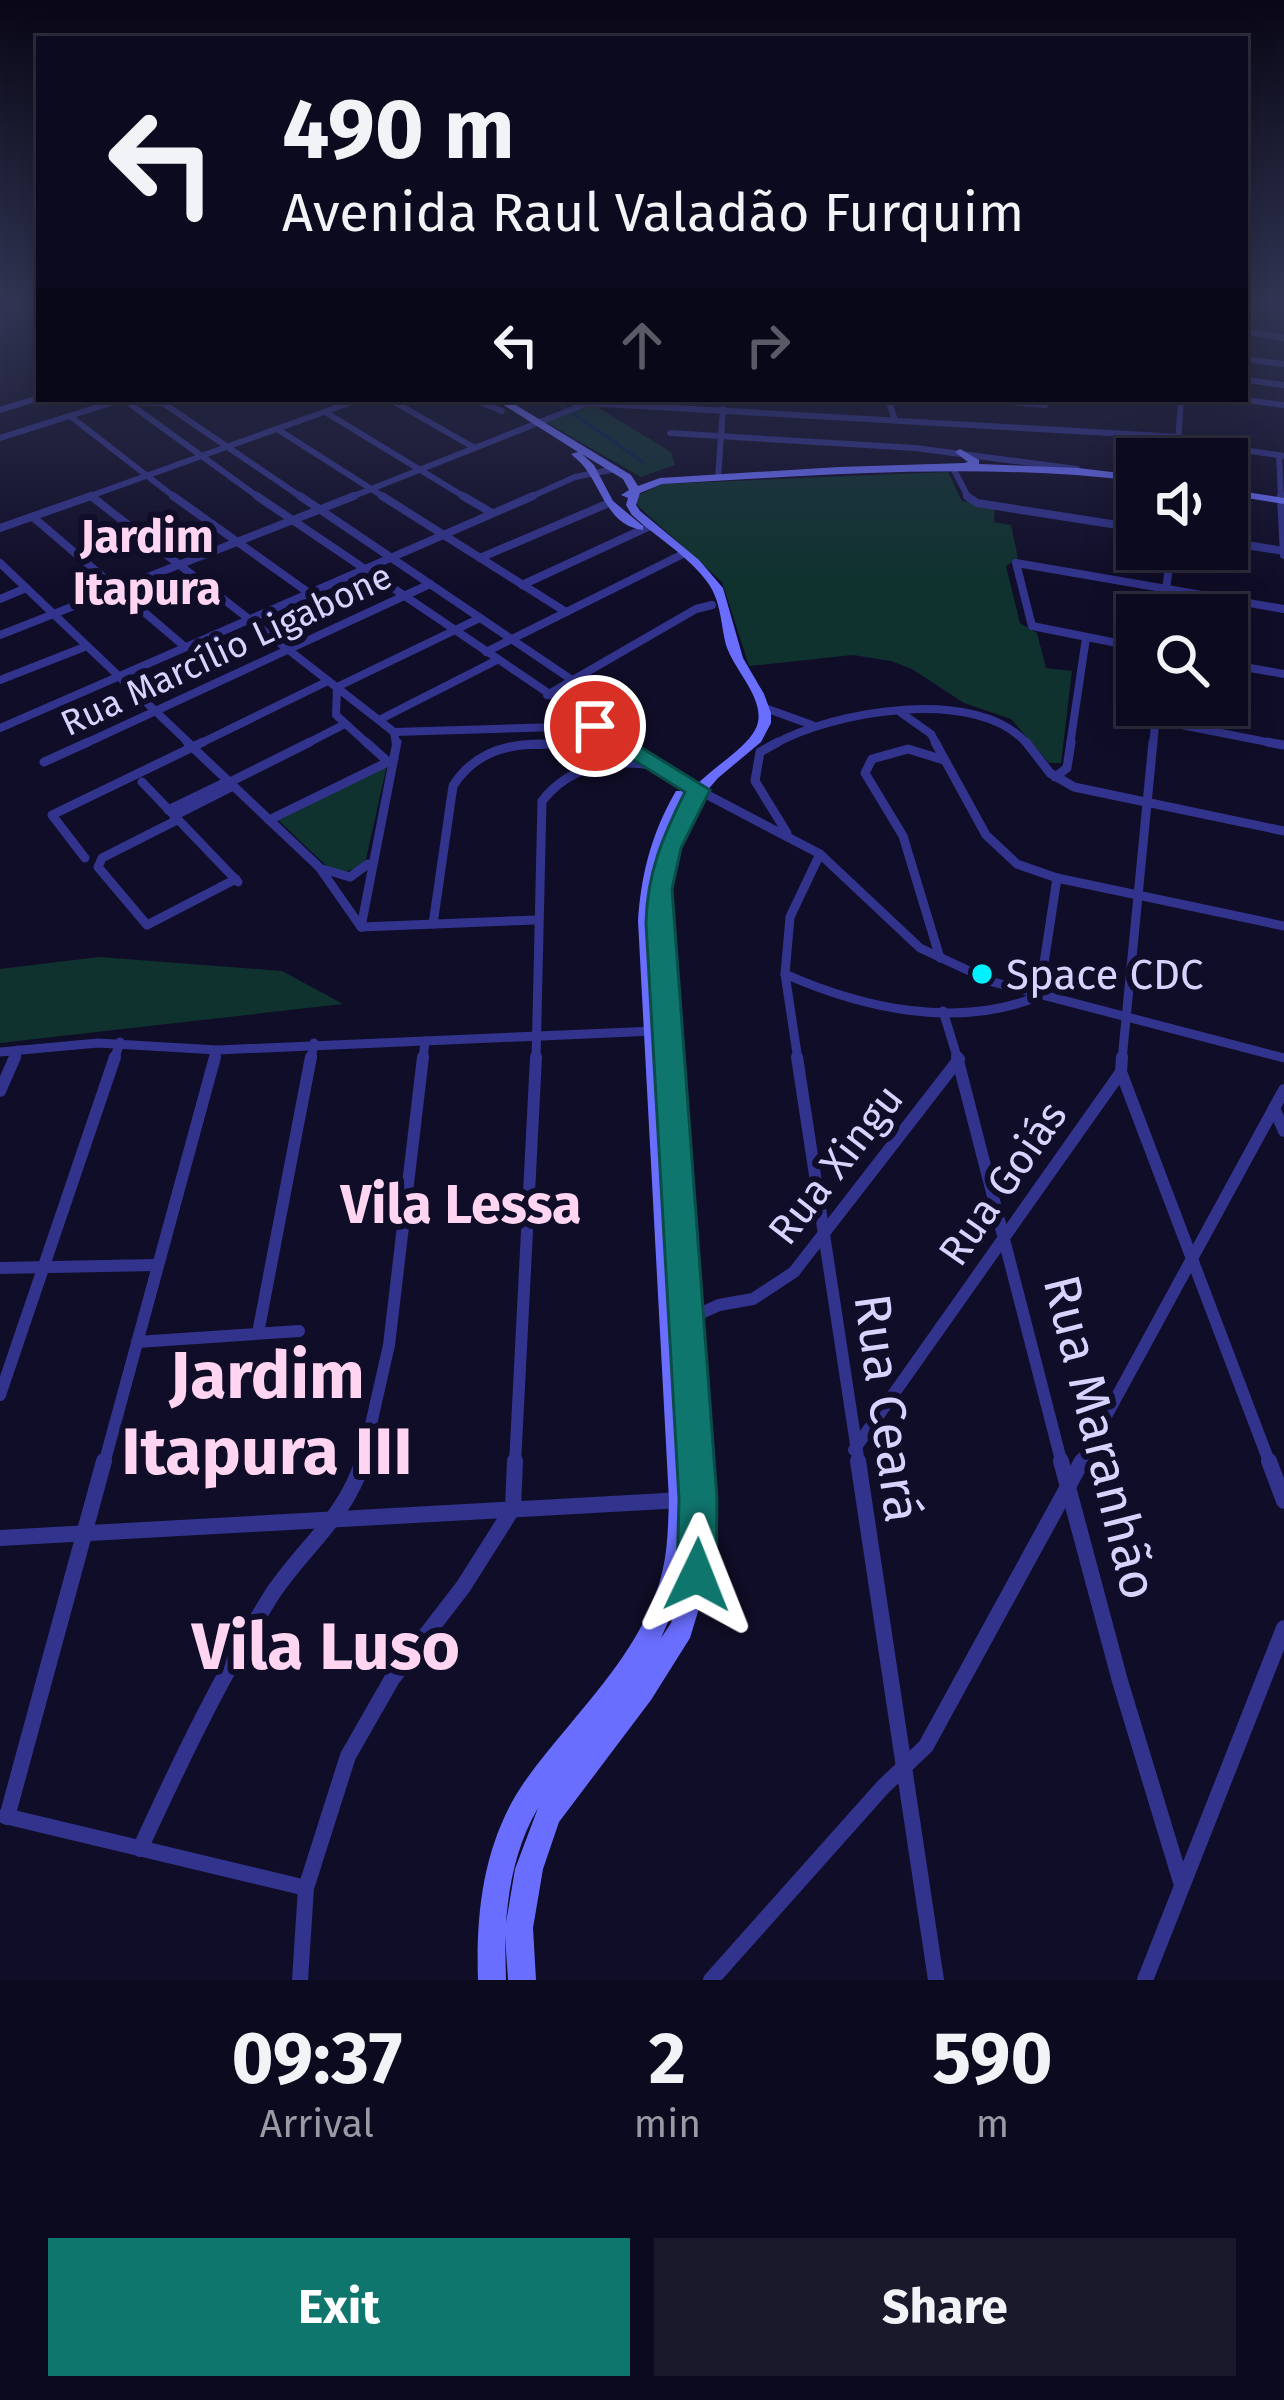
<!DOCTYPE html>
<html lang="en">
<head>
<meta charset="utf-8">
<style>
	:root { --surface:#0c0a1e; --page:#1a182b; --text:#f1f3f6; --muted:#9a9aa4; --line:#2c2b3c; --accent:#0f766e }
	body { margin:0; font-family:"Fira Sans",sans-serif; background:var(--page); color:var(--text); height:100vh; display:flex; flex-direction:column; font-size:45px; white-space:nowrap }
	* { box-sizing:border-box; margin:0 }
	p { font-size:39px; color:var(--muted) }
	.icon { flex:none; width:66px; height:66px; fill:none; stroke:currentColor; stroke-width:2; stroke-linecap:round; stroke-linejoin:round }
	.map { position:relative; height:1980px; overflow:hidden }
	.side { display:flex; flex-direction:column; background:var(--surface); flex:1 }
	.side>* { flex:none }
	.guide { position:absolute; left:36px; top:36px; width:1212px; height:366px; border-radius:0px; box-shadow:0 6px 30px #0003,0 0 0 3px var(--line); background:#0c0a1e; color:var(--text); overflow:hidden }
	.buttons { position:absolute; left:1116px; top:438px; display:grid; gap:24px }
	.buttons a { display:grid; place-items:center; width:132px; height:132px; border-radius:0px; background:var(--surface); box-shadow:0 6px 30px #0003,0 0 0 3px var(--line); font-size:60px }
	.pin { position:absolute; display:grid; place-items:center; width:102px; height:102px; color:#fff; margin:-51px; border:6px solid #fff; border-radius:50%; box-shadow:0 3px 12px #0007 }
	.me { position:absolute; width:132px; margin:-66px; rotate:2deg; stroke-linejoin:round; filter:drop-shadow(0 0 9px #0008) }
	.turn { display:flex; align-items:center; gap:42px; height:252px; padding:0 48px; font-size:54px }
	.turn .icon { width:156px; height:156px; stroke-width:2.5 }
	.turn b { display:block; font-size:84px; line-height:102px }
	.lanes { display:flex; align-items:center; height:114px; padding:0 48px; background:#0003; justify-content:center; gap:60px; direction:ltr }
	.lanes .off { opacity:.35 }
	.eta { display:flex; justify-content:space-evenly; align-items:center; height:204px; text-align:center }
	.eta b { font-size:72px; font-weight:700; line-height:84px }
	.cta { display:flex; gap:24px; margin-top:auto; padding:24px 48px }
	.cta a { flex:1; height:138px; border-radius:0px; background:var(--accent); color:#fff; font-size:48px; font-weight:700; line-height:138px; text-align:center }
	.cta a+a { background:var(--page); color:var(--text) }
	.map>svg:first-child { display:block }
</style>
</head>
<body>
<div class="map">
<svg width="1284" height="1980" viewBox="0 0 1284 1980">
	<rect width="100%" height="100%" fill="#100d28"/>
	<g fill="#0f322f">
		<path d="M 594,405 L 671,452 L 675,465 L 641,477 L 544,421 Z"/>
		<path d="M 948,472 L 962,501 L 995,507 L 994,522 L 1011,525 L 1018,558 L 1006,566 L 1020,623 L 1037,633 L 1046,668 L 1072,671 L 1061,763 L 1049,763 L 1011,719 L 964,703 L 912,669 L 891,661 L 853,655 L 749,666 L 722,582 L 638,506 L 635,497 L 662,484 Z"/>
		<path d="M 387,765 L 366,859 L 359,868 L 335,874 L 276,818 Z"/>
		<path d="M 99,957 L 282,971 L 343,1004 L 0,1043 L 0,969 Z"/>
	</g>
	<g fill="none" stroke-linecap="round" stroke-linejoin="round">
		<path stroke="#06244d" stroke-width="3" d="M 552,399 L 643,462"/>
		<g stroke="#32338c" stroke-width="6">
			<path d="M 1245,331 L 1284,338"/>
			<path d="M 1245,359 L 1284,364"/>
			<path d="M 1246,359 L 1246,400 L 1284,405"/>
			<path d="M 1247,380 L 1284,385"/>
			<path d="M 123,399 L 261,499"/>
			<path d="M 389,399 L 473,447"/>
			<path d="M 472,399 L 502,411"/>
			<path d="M 888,399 L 895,420"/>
			<path d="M 971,399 L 1045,405"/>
			<path d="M 0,410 L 39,398"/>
			<path d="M 325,412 L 468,499"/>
			<path d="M 70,416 L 177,499"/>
			<path d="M 277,429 L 387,499"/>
			<path d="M 670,433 L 915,448 L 1077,469"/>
			<path d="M 0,438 L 114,402 L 163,403 L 304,499"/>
			<path d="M 1179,440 L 1284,456"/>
			<path d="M 1279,455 L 1281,499"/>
			<path d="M 1177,459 L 1181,399"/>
			<path d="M 953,468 L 969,499"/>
			<path d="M 718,478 L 723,409"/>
			<path d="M 82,499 L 360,399"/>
			<path d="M 346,499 L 588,403 L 1179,437"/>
			<path d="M 526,499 L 575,477 L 615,469"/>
		</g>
		<g stroke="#32338c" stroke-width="8">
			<path d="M 91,496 L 394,732 L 592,726"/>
			<path d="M 173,496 L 309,593"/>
			<path d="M 257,496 L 625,745"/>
			<path d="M 300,496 L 572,680"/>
			<path d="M 382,496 L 566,612"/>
			<path d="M 463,496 L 492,513"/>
			<path d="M 967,496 L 977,503 L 1137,528"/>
			<path d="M 1281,496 L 1284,555"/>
			<path d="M 33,517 L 185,647"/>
			<path d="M 0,528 L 91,496"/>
			<path d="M 1227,542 L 1284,551"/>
			<path d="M 480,558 L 609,503"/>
			<path d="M 0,563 L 191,745"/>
			<path d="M 522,585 L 650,526"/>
			<path d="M 0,599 L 26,588"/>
			<path d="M 1163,615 L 1171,549"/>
			<path d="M 0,635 L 354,496"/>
			<path d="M 1137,647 L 1032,626 L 1016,563 L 1284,609"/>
			<path d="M 486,652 L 683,554"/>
			<path d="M 1227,664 L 1284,674"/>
			<path d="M 0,680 L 87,646"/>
			<path d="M 337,687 L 480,618"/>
			<path d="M 337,687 L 336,715 L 369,745"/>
			<path d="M 547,695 L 696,609 L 712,605"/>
			<path d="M 765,708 L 812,725"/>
			<path d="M 900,712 L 931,734 L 937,745"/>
			<path d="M 379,720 L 497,660"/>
			<path d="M 1156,720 L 1282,745"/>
			<path d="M 0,728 L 533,496"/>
			<path d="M 394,732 L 396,745"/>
			<path d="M 82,745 L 430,584"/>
			<path d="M 197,745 L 328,681"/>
			<path d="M 304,745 L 343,725"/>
			<path d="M 527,745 L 541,745"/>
			<path d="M 773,745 C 832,711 979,685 1028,745"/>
			<path d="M 1070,745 L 1086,638"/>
			<path d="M 1153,745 L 1157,705"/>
		</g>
		<g stroke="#32338c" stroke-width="9">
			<path d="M 187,742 L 319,867 L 361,927"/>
			<path d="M 366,742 L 385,759"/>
			<path d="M 620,742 L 698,790 L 820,854 L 920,948 L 993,982 L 1284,1058"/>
			<path d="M 778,742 L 760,752 L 755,781 L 787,833"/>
			<path d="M 935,742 L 986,835 L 1017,864 L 1057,878 L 1284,926"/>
			<path d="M 1026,742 L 1050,773 L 1074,787 L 1284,831"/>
			<path d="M 1267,742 L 1284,745"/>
			<path d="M 44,762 L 88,742"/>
			<path d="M 1055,777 L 1067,768 L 1071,742"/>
			<path d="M 142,782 L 238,882"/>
			<path d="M 230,782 L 310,742"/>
			<path d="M 168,810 L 228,781"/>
			<path d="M 174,816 L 233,786"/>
			<path d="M 177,820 L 102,858 L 98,867 L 147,925 L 236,879"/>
			<path d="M 269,820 L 394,759"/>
			<path d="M 85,858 L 52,815 L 203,742"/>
			<path d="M 322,869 L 350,877 L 368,864"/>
			<path d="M 433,924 L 453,786 C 490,726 569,744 628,758"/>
			<path d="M 361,927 L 397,742"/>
			<path d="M 361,927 L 536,920"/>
			<path d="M 940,958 L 903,836 L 865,773 L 872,759 L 908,749 L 944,760"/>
			<path d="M 785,974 C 862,1008 958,1030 1039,996"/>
			<path d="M 1039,996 L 1057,878"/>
			<path d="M 943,1011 L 958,1060"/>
			<path d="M 0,1052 L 98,1043 L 217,1050 L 655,1031"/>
			<path d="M 14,1060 L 18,1050"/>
			<path d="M 114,1060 L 120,1042"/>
			<path d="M 214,1060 L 217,1050"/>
			<path d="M 311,1060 L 314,1043"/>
			<path d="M 423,1060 L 425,1041"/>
			<path d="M 536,1060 L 542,801 C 571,764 613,758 658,766"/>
			<path d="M 798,1060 L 785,974 L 790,917 L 820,854"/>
			<path d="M 1122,1060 L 1153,742"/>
		</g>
		<g stroke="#32338c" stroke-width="12">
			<path d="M 797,1057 L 859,1464"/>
			<path d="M 957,1057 L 1062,1464"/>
			<path d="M 1122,1057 L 1121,1072 L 1270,1464"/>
			<path d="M 0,1091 L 15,1057"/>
			<path d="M 1274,1108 L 1284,1131"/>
			<path d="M 0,1268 L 156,1265"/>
			<path d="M 688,1319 L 719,1305 L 753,1299 L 794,1272 L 959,1059"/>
			<path d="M 258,1333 L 311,1057"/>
			<path d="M 137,1342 L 299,1331"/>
			<path d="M 0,1395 L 115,1057"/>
			<path d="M 854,1450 L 1121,1072"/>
			<path d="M 104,1464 L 215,1057"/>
			<path d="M 362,1464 L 389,1345 L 423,1057"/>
			<path d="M 515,1464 L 536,1057"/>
			<path d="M 1080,1464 L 1284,1090"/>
		</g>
		<g stroke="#32338c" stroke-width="16">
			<path d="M 858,1461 L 936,1980"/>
			<path d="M 1061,1461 L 1120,1681 L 1181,1882"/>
			<path d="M 1269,1461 L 1284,1501"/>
			<path d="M 0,1538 L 683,1500"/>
			<path d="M 5,1816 L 306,1888"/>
			<path d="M 7,1817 L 104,1461"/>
			<path d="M 140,1849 C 180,1762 220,1678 271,1596 C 303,1547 344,1520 363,1461"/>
			<path d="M 300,1980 L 306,1888 L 348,1756 L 392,1679 L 463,1587 L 513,1508 L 515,1461"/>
			<path d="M 711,1980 L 883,1787 L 926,1746 L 1082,1461"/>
			<path d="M 1145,1980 L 1284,1628"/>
		</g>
		<g fill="#6a6eff" fill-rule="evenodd">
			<path d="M 494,399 L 506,399 L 631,475 L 638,486 L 660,478 L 839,467 L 964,463 L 968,462 L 955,452 L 960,449 L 979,460 L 979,464 L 1078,468 L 1137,475 L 1137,481 C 978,462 821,475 662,484 L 640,493 L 636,505 L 640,511 L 699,560 L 723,588 L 743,658 L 764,694 L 771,713 L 771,723 L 761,742 L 718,778 L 697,802 L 679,843 L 667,889 L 709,1499 L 709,1575 L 690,1638 L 651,1700 L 559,1822 L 543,1869 L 533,1928 L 536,1980 L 508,1980 L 505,1935 L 506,1980 L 478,1980 C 476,1918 482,1857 512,1802 C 527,1775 547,1752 567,1728 C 605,1682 648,1633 662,1573 C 668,1549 668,1525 669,1500 L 638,921 C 641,874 652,832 676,791 L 686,791 L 688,794 C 706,771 744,751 755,730 C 770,703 734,671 726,645 C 721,625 721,601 708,583 C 689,556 657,538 632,515 L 626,505 L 628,498 L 621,495 L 629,490 L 623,479 L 582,454 L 594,465 L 613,501 L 643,526 L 643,530 C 609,526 602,490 585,468 C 581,462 576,459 571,454 L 578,452 ZM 685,1574 L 671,1623 L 661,1638 L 676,1604 ZM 538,1808 L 515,1869 L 506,1923 C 509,1883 517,1844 538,1808 Z"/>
			<path d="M 1227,489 L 1284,498 L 1284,504 L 1227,495 Z"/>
		</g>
	</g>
	<linearGradient id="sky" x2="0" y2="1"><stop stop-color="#090716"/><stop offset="0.52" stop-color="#313553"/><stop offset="1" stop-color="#313553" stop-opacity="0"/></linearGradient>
	<rect width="1284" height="582" fill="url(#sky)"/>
	<path fill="#0f766e" stroke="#0a4d48" stroke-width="3" d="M 595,719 L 710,790 L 681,848 L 672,889 L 717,1499 L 716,1575 L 710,1589 L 697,1594 L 683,1589 L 677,1575 L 679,1499 L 646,923 C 647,873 663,836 685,792 L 587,731 L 587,721 Z"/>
	<circle fill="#00f1fe" stroke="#100d28" stroke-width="4.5" cx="982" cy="974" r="12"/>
	<g text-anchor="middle" stroke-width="12" stroke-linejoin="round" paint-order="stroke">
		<g font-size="36" fill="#d6d3ff" stroke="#100d28">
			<text transform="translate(226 649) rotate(-25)" y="13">Rua Marcílio Ligabone</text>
		</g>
		<g font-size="42" fill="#d6d3ff" stroke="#100d28" text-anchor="start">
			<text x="1006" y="989">Space CDC</text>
		</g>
		<g font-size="42" fill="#d6d3ff" stroke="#100d28">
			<text transform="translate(835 1164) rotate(-52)" y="15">Rua Xingu</text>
			<text transform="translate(1002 1183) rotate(-55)" y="15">Rua Goiás</text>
		</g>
		<g font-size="45" font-weight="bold" fill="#ffd5f2" stroke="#100d28">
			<text x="147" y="552">Jardim<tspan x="147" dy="52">Itapura</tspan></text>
		</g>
		<g font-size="51" fill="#d6d3ff" stroke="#100d28">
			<text transform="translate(888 1408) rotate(82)" y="18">Rua Ceará</text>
			<text transform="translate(1101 1437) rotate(76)" y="18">Rua Maranhão</text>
		</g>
		<g font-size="54" font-weight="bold" fill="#ffd5f2" stroke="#100d28">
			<text x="461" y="1223">Vila Lessa</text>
		</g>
		<g font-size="66" font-weight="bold" fill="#ffd5f2" stroke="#100d28">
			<text x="267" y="1398">Jardim<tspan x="267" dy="76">Itapura III</tspan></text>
			<text x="326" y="1669">Vila Luso</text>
		</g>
	</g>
</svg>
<div class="buttons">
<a><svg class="icon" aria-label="sound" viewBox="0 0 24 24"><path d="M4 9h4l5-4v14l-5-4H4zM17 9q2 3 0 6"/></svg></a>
<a><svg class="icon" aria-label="search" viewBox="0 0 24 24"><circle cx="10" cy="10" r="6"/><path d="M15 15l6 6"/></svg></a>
</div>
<div class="pin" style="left:595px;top:726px;background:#d93025"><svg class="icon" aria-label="arrive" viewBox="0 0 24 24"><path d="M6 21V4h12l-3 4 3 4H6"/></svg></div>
<svg class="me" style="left:697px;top:1575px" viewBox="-20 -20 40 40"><path d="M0-17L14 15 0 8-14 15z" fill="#0f766e" stroke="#fff" stroke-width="4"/></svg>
<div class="guide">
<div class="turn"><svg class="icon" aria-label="left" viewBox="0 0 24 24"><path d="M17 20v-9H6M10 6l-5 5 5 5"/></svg><div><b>490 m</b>Avenida Raul Valadão Furquim</div></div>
<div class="lanes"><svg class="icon" aria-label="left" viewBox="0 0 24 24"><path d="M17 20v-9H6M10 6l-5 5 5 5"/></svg><svg class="icon off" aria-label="ahead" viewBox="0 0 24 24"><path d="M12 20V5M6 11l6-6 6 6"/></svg><svg class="icon off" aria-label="right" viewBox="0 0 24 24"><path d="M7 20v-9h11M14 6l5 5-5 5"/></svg></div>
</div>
</div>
<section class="side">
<div class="eta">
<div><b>09:37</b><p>Arrival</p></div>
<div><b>2</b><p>min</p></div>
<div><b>590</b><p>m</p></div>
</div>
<div class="cta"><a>Exit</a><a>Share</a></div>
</section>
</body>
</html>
